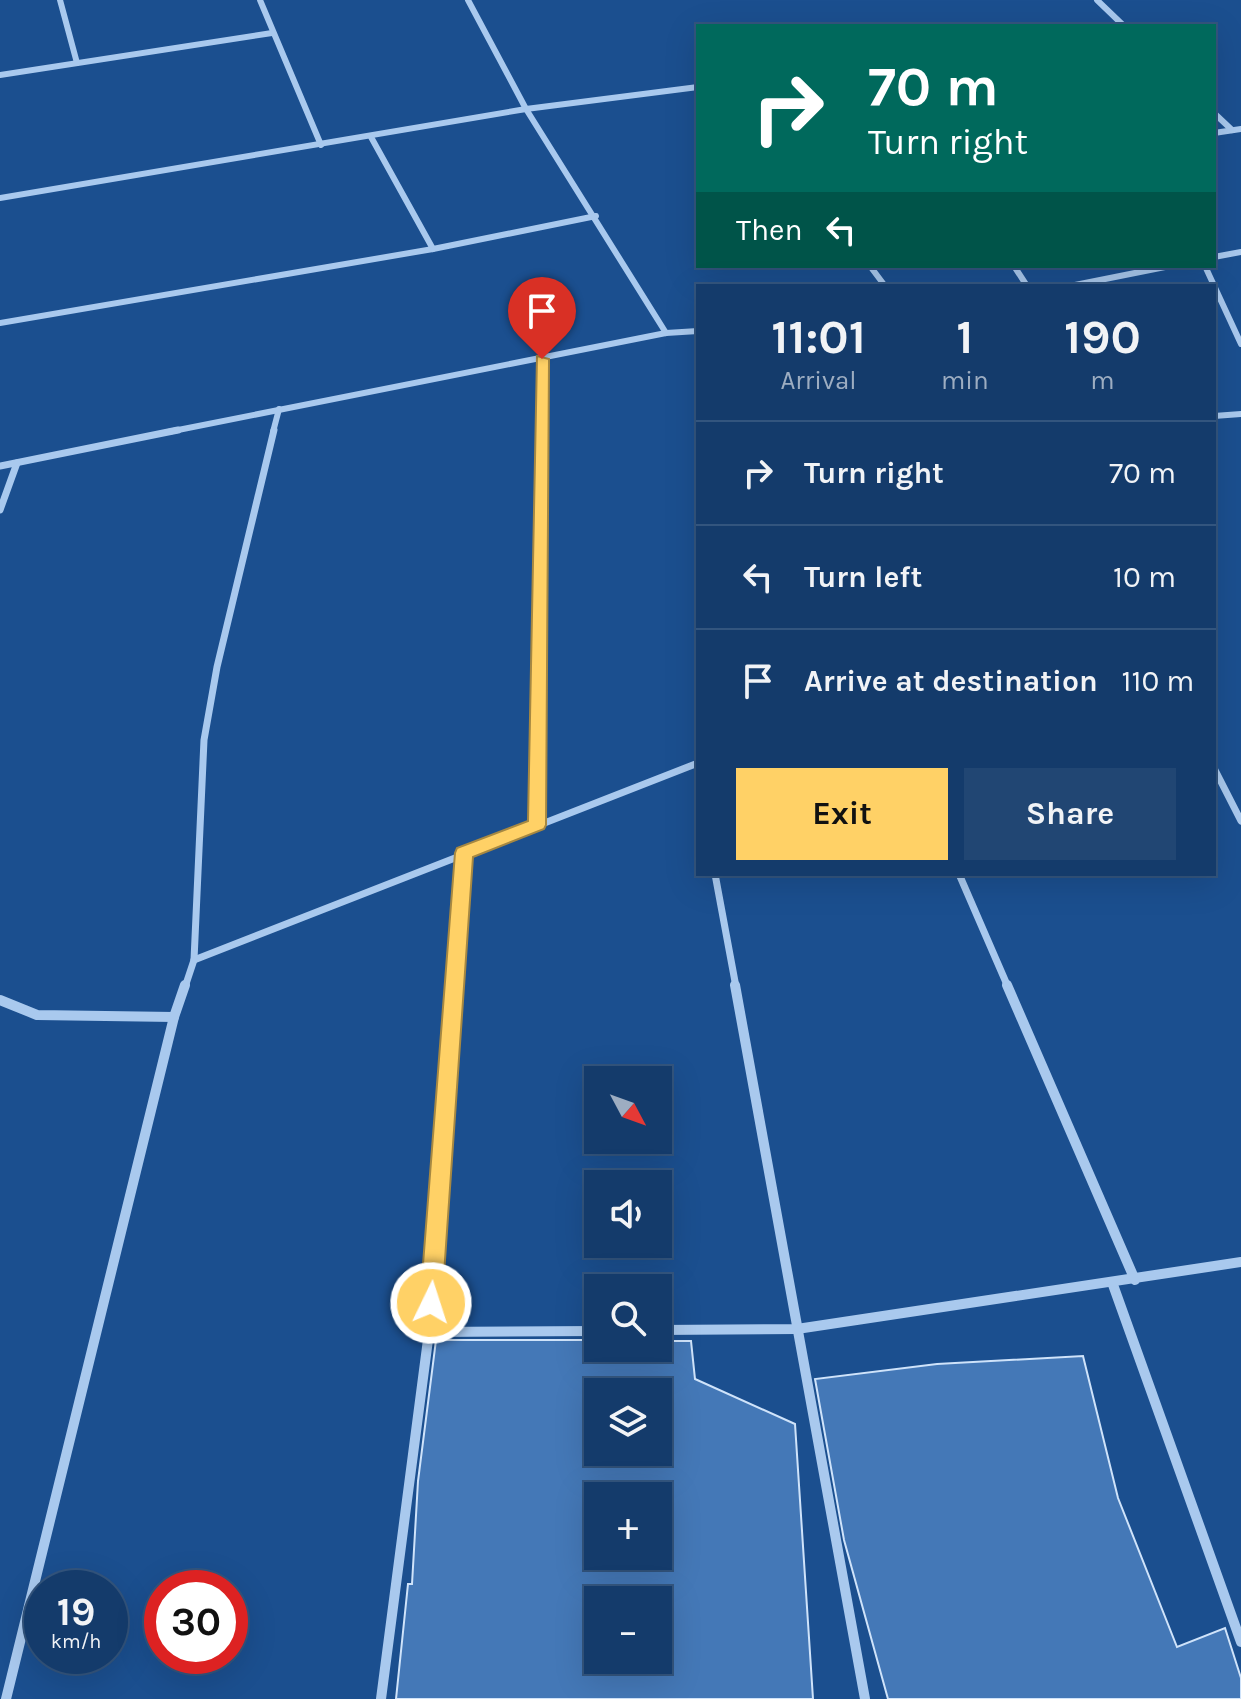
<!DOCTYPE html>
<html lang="en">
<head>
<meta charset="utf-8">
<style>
	:root { --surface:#143b6b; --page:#214673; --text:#f1f3f6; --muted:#9dadc1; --line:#33557e; --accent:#ffd166 }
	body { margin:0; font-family:Karla,sans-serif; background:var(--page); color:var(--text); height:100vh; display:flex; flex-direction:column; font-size:30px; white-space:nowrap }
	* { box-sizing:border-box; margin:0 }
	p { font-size:26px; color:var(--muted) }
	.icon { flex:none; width:44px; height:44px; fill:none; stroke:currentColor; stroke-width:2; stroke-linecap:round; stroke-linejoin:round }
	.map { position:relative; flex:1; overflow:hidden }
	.details { position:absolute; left:696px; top:284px; width:520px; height:592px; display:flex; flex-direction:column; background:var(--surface); border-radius:0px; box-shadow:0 8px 32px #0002,0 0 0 2px var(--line) }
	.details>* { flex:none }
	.top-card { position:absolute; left:696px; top:24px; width:520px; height:244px; border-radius:0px; box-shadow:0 8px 32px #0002,0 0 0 2px var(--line); background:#00695c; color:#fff; overflow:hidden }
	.needle { width:52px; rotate:131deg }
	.buttons { position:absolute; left:584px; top:1066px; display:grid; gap:16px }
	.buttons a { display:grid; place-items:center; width:88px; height:88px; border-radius:0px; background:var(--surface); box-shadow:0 8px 32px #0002,0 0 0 2px var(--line); font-size:40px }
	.speed { position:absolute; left:24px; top:1570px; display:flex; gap:16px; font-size:40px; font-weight:700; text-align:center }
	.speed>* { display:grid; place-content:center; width:104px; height:104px; border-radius:50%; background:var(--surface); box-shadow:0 8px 32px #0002,0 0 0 2px var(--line); line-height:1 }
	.speed small { font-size:20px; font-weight:400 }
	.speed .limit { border:12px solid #d22; background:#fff; color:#111 }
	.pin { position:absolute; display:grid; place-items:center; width:68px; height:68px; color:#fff; margin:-82px -34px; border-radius:50% 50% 50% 0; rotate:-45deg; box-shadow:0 0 8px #0007 }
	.pin .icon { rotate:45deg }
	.me { position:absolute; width:88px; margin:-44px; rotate:4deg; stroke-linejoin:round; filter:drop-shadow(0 0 6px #0008) }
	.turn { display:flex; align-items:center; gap:28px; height:168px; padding:0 40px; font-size:36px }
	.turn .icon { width:104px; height:104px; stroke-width:2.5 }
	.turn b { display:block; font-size:56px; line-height:68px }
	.then { display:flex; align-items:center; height:76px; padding:0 40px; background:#0003; gap:16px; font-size:30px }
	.eta { display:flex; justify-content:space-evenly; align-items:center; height:136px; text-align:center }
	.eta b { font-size:48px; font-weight:700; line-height:56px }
	.button { display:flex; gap:16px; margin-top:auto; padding:16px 40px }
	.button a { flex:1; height:92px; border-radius:0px; background:var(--accent); color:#111; font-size:32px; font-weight:700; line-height:92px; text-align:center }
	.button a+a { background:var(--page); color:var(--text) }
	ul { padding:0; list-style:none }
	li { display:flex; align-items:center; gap:24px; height:104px; padding:0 40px; border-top:2px solid var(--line) }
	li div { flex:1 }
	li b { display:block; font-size:30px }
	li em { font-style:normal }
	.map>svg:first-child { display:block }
</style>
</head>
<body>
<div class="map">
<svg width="1241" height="1699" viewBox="0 0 1241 1699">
	<rect width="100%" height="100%" fill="#1b4f8f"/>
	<g fill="#4478b7" stroke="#cfe3fa" stroke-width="2" fill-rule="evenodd">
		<path d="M 436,1340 L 598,1340 L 598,1348 L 658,1348 L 658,1341 L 691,1341 L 695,1379 L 795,1424 L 813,1699 L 396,1699 L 408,1584 L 412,1584 L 418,1481 ZM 598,1392 L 658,1392 L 658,1452 L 598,1452 ZM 598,1496 L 658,1496 L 658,1556 L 598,1556 ZM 598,1600 L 658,1600 L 658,1660 L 598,1660 Z"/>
		<path d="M 1083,1356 L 1118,1498 L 1177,1647 L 1225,1628 L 1241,1678 L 1241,1699 L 888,1699 L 844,1540 L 815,1379 L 937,1364 Z"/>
	</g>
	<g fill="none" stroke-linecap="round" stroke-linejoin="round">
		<g stroke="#a9c9ee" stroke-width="6">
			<path d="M 60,0 L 77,63"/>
			<path d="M 260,0 L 321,145"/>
			<path d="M 468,0 L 526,109 L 666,333"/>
			<path d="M 1097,0 L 1124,26"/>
			<path d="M 0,75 L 272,33"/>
			<path d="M 1214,113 L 1232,130"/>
			<path d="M 1214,133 L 1241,129"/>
			<path d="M 371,137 L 433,249"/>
			<path d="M 0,198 L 526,109 L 698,87"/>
			<path d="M 1214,257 L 1241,252"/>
			<path d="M 870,266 L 885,286"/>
			<path d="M 1014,266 L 1027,286"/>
			<path d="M 1205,266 L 1241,344"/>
			<path d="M 1070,286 L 1170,266"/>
			<path d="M 0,323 L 433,249 L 596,216"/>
			<path d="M 1214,416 L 1241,414"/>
			<path d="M 168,432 L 666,333 L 698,331"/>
			<path d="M 273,432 L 279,409"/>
			<path d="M 541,432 L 542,359"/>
		</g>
		<g stroke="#a9c9ee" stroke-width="7">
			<path d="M 0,466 L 178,430"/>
			<path d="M 0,510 L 17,463"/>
			<path d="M 1214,768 L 1241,821"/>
			<path d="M 537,825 L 541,430"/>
			<path d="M 715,874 L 736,987"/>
			<path d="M 959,874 L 1008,987"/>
			<path d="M 194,960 L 698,763"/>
			<path d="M 185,987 L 194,960 L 204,740 L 217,667 L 274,430"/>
			<path d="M 454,987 L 464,853"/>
		</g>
		<g stroke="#a9c9ee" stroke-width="10">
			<path d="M 735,985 L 865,1699"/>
			<path d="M 1007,985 L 1135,1280"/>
			<path d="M 0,1000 L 37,1015 L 174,1017"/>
			<path d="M 1112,1282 L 1241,1642"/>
			<path d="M 658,1330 L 797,1329 L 1241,1262"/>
			<path d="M 429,1332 L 598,1331"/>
			<path d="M 6,1699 L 174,1017 L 185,985"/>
			<path d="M 381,1699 L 429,1332 L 454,985"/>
		</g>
	</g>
	<path fill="#ffd166" stroke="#a68842" stroke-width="2" d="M 537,356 L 549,359 L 546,825 L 544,829 L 473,857 L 442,1303 L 439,1309 L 431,1312 L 423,1309 L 420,1303 L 455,853 L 457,848 L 528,821 Z"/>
</svg>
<div class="buttons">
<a><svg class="needle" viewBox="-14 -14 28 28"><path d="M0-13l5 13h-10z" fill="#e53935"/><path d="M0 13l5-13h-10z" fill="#9dadc1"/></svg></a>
<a><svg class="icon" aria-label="sound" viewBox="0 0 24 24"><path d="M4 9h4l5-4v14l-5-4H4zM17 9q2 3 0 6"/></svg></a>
<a><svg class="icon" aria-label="search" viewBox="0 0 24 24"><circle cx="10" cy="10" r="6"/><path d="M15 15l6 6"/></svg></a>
<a><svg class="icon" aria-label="layers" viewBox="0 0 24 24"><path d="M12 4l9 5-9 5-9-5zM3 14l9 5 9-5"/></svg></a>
<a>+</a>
<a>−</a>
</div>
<div class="speed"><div>19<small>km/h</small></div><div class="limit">30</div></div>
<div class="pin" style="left:542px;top:359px;background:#d93025"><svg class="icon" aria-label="arrive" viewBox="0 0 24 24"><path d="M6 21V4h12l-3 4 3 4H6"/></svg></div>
<svg class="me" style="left:431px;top:1303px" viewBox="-20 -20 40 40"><circle r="17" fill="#ffd166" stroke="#fff" stroke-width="3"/><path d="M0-11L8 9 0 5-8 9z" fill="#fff"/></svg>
<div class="top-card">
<div class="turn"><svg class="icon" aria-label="right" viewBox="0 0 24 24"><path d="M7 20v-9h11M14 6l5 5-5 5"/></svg><div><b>70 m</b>Turn right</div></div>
<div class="then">Then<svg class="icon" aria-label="left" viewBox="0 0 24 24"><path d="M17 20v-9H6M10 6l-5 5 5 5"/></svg></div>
</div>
<section class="details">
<div class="eta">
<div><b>11:01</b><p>Arrival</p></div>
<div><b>1</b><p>min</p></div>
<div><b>190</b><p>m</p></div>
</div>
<ul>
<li><svg class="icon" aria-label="right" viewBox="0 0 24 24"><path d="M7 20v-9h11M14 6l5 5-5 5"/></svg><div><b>Turn right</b></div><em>70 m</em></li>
<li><svg class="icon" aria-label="left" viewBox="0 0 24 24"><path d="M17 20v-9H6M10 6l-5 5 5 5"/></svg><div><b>Turn left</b></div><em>10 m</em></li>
<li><svg class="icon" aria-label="arrive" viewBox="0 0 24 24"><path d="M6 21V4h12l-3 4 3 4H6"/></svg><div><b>Arrive at destination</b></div><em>110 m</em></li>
</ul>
<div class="button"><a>Exit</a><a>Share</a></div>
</section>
</div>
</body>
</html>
